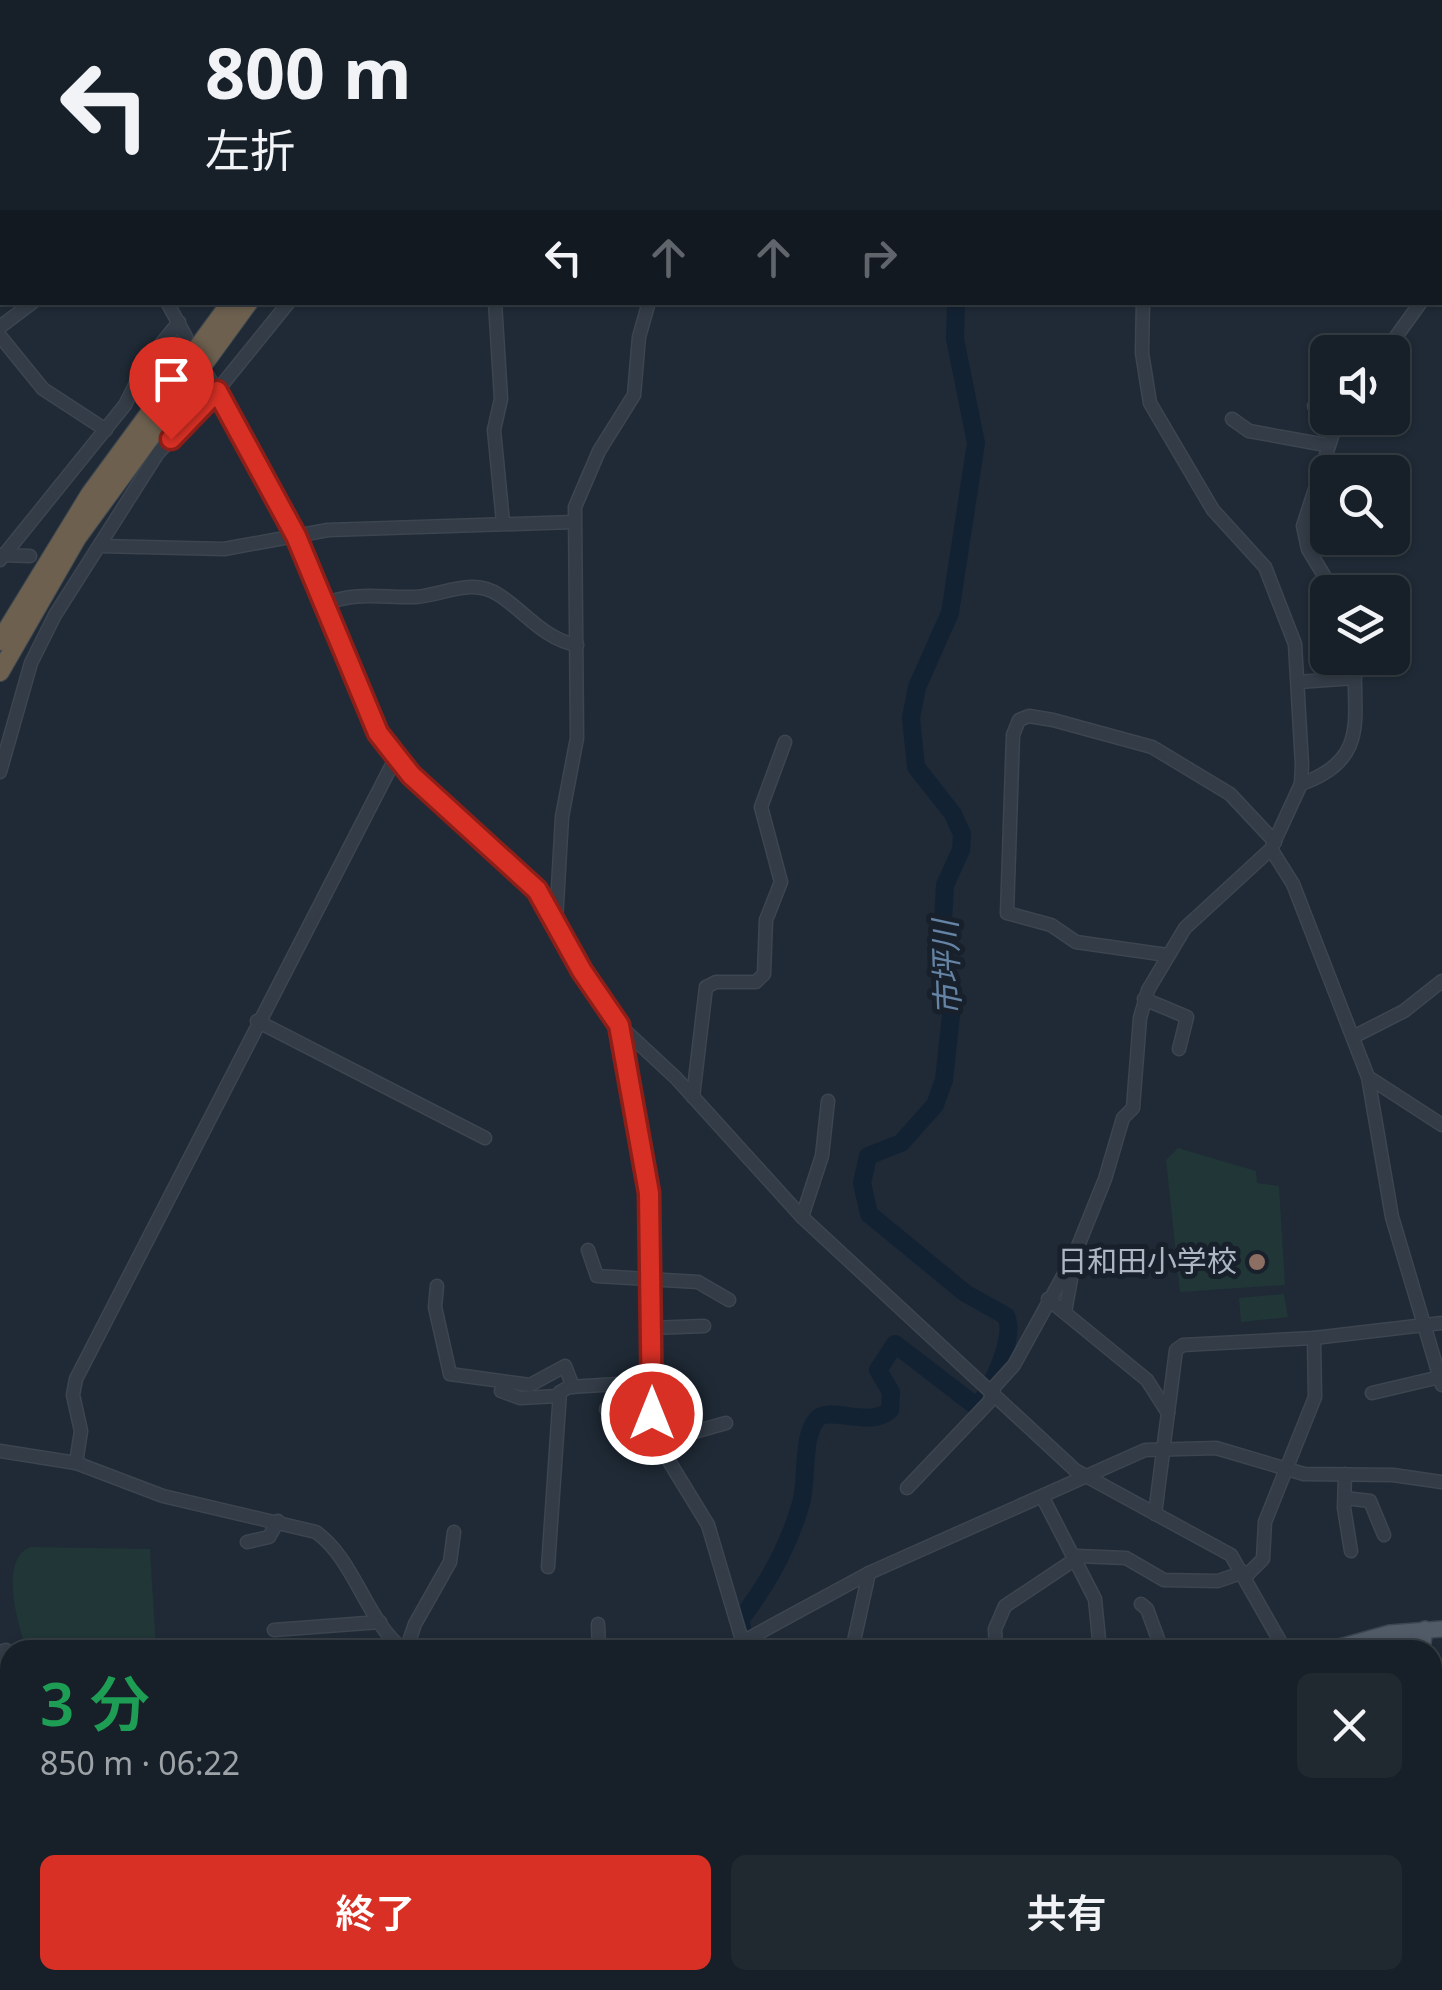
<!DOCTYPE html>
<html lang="ja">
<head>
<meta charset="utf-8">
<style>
	:root { --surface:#172028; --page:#202830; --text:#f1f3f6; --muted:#9ea3a8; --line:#363e45; --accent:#d93025 }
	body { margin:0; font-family:"Noto Sans","Noto Sans JP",sans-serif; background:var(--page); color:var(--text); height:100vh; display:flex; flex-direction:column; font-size:38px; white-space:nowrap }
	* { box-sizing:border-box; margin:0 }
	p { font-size:32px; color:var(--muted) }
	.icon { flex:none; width:55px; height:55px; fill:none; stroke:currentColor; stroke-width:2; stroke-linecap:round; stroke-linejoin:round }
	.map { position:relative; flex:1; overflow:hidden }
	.drawer { position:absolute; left:0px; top:1640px; width:1442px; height:350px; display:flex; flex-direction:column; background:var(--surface); border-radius:30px 30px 0 0; box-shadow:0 2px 8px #0004,0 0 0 2px var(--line) }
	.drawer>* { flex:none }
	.banner { position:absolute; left:0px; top:0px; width:1442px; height:305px; box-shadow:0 2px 8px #0004,0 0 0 2px var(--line); background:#172028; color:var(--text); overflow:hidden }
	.buttons { position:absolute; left:1310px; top:335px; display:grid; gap:20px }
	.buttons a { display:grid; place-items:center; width:100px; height:100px; border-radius:15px; background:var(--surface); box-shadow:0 2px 8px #0004,0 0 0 2px var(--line); font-size:50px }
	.pin { position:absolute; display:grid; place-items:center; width:85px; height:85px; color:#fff; margin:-102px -42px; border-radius:50% 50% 50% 0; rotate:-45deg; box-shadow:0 0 10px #0007 }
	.pin .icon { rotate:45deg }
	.me { position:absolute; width:110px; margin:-55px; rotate:0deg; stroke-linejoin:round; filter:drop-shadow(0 0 8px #0008) }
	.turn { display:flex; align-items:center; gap:35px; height:210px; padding:0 40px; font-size:45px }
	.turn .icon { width:130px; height:130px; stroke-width:2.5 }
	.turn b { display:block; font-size:70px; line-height:85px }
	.lanes { display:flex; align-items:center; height:95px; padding:0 40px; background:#0003; justify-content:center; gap:50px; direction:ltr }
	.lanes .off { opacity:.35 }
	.round { display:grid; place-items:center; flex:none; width:105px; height:105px; border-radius:15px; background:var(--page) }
	.overview { display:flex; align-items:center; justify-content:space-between; height:170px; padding:0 40px }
	h1 { font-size:60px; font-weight:600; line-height:75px; color:#1e9e55 }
	.action { display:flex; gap:20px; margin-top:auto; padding:20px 40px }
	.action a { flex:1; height:115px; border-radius:15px; background:var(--accent); color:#fff; font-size:40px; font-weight:600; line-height:115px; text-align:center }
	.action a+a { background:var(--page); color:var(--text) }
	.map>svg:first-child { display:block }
</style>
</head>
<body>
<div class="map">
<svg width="1442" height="1990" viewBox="0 0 1442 1990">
	<rect width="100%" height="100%" fill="#1f2a36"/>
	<g fill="#213637">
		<path d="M 1178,1148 L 1256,1171 L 1257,1183 L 1279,1186 L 1285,1285 L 1180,1292 L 1166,1160 Z"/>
		<path d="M 1284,1294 L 1288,1317 L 1241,1322 L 1239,1298 Z"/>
		<path d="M 31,1547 L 150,1549 L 156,1650 L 27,1650 C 15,1617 0,1558 31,1547 Z"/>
		<path d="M 1040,1980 L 1222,1980 L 1201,1990 L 1049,1990 Z"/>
	</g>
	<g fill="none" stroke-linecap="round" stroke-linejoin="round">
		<g stroke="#132233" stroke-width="18">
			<path d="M 936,0 L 937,2"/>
			<path d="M 745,1640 L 740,1620 C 767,1585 789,1546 801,1503 C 808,1480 801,1438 817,1419 C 829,1405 870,1429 890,1410 L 891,1392 L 878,1370 L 895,1344 L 977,1407 C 991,1389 1016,1338 1006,1316 L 965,1293 L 869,1214 L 862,1183 L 868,1156 L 901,1143 L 935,1105 L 944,1080 L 952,1006 L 942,940 L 945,885 L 961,850 L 962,834 L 953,814 L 916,767 L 911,718 L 917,687 L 950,613 L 976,443 L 955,339 L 956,302"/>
			<path d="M 0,1990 L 19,1980"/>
		</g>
		<defs>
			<g id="minor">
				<path d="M 183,0 L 183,2"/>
				<path d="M 564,0 L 565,2"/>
				<path d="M 698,0 L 698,2"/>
				<path d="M 1000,0 L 1005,2"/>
				<path d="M 1380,0 L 1382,2"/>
				<path d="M 361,2 L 362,0"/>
				<path d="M 0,54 L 2,58"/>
				<path d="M 0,84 L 2,87"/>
				<path d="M 1440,95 L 1442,100"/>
				<path d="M 1440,278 L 1442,275"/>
				<path d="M 167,302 L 186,337"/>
				<path d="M 495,302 L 501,399 L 494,430 L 503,522"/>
				<path d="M 0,327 L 33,302"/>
				<path d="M 0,336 L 43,389 L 106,430"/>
				<path d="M 1385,352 L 1421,302"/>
				<path d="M 208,376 L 274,489 L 378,733 L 411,775 L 537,891 L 582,971 L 619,1025 L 649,1193 L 653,1425 L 661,1448 L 708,1525 L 745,1650"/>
				<path d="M 1314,406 L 1328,411"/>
				<path d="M 1232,419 L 1249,431 L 1326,445"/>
				<path d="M 100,546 L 224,549 L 328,530 L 574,522"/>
				<path d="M 0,555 L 30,556"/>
				<path d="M 0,560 L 125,405 L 147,361 L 179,322"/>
				<path d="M 1334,592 L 1308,549 L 1303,526 L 1338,418"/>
				<path d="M 324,604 C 357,591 382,598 416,597 C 444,595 472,577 499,595 C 524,611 545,640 577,645"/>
				<path d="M 1298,682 L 1355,678"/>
				<path d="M 0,772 L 31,663 L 55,615 L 158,453 L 217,391 L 289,302"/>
				<path d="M 1301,784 C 1372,759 1352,715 1355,658"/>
				<path d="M 1271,849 L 1293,884 L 1368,1077 L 1392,1217 L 1442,1385"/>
				<path d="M 556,921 L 562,817 L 577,738 L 575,507 L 599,451 L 634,395 L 639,337 L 649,302"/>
				<path d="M 1167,955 L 1076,942 L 1051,925 L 1007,913 L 1013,735 L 1019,720 L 1029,716 L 1053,720 L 1152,747 L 1230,794 L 1275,842"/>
				<path d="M 1144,999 L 1187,1017 L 1179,1049"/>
				<path d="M 257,1021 L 485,1138"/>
				<path d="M 619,1025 L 676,1078 L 802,1217 L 1075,1470 L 1231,1555 L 1285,1650"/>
				<path d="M 1353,1037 L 1404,1011 L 1442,981"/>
				<path d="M 1368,1077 L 1442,1125"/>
				<path d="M 693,1097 L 706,987 L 716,982 L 756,982 L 764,974 L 766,920 L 781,882 L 761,807 L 785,742"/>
				<path d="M 802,1217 L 822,1156 L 828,1101"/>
				<path d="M 588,1250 L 597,1276 L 698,1282 L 729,1300"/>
				<path d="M 437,1286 L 435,1307 L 450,1374 L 530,1385 L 565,1366 L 573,1387"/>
				<path d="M 1048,1299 L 1147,1380 L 1168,1413"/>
				<path d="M 1065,1312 L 1071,1279 L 1067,1268"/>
				<path d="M 651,1328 L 704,1326"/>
				<path d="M 501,1391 L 520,1398 L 558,1396"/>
				<path d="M 1372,1393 L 1440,1377"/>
				<path d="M 606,1409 L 651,1408"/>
				<path d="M 659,1442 L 726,1423"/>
				<path d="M 0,1451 L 76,1463 L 163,1496 L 316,1532 C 356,1561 365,1620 404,1650"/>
				<path d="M 76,1463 L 81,1431 L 73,1395 L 76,1379 L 396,757"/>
				<path d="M 1345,1474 L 1344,1508 L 1351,1551"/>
				<path d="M 907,1488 L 989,1402 L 995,1386 L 1014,1365 L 1074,1256 L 1105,1179 L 1123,1118 L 1133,1108 L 1140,1018 L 1148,990 L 1185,928 L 1271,849 L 1301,784 L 1302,765 L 1295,644 L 1265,567 L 1213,510 L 1150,403 L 1142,353 L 1143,302"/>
				<path d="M 1043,1498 L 1095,1599 L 1100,1650"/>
				<path d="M 1345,1498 L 1370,1501 L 1384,1535"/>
				<path d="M 1155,1514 L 1176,1350 L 1183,1345 L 1314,1338 L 1442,1323"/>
				<path d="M 247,1542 L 269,1537 L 278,1521"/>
				<path d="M 1077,1556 L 1126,1558 L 1164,1580 L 1218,1581 L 1244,1572"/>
				<path d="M 548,1567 L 560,1392 L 569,1387 L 651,1382"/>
				<path d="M 1246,1576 L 1263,1559 L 1265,1522 L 1315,1397 L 1314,1338"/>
				<path d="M 1141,1604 L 1147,1609 L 1162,1650"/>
				<path d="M 598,1624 L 599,1650"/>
				<path d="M 274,1630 L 380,1622"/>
				<path d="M 742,1642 L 869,1573 L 1145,1450 L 1216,1448 L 1304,1474 L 1393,1475 L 1442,1482"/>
				<path d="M 406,1650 L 415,1624 L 450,1562 L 454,1532"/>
				<path d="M 852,1650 L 869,1573"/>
				<path d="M 996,1650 L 995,1629 L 1005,1606 L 1077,1558"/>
				<path d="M 0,1652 L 6,1650"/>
				<path d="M 1432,1760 L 1442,1764"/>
				<path d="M 1432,1959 L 1442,1956"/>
				<path d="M 69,1980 L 74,1990"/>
				<path d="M 813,1980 L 821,1990"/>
				<path d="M 886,1980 L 887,1990"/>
				<path d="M 362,1990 L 367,1980"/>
				<path d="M 1244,1990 L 1256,1980"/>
				<path d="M 1278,1990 L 1290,1980"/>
				<path d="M 1369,1990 L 1377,1980"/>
			</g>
			<g id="major">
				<path d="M 1329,1650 L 1390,1633 L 1442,1629"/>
				<path d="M 1422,1650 L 1425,1629"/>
				<path d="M 1432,1864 L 1442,1889"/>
				<path d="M 0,1973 L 10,1967"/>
				<path d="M 1033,1980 L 1041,1990"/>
			</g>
			<g id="highway">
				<path d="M 408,2 L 409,0"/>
				<path d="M 422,2 L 423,0"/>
				<path d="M 0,641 L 90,494 L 231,302"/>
				<path d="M 0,672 L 77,538 L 249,302"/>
			</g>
		</defs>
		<use href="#minor" stroke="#3c4550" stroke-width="15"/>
		<use href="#major" stroke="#3c4550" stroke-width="18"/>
		<use href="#highway" stroke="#3d4751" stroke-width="20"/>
		<use href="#minor" stroke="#333c47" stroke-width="12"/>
		<use href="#major" stroke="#505b67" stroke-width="15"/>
		<use href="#highway" stroke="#6d604f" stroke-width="18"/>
		<defs>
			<path id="rail" d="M 1408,1990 L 1442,1977"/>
		</defs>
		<use href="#rail" stroke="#54606e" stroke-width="6"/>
		<use href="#rail" stroke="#18212b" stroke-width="2.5" stroke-dasharray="8" stroke-linecap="butt"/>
	</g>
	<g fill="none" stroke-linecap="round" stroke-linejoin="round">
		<defs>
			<path id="route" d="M 171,439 L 217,391 L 296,536 L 378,733 L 411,775 L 537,890 L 582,971 L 619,1025 L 649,1193 L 652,1414"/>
		</defs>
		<use href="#route" stroke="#8d1f18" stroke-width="25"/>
		<use href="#route" stroke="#d93025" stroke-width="18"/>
	</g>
	<circle fill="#8d6e63" stroke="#18212b" stroke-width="4" cx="1257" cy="1262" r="10"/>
	<g text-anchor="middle" stroke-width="10" stroke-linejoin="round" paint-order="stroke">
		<g font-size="30" fill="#adb7c4" stroke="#18212b" text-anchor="end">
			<text x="1237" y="1272">日和田小学校</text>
		</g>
		<g font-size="32" font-style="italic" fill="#6583a4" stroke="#18212b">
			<text transform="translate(947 968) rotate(-92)" y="11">市坪川</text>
		</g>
	</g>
</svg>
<div class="buttons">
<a><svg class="icon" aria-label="sound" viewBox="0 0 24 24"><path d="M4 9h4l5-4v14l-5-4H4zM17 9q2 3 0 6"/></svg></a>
<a><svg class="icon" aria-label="search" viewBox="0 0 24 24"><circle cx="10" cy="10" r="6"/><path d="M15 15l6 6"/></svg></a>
<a><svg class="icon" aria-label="layers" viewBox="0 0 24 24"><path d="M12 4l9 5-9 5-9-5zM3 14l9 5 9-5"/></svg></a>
</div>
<div class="pin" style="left:171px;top:439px;background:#d93025"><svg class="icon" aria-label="arrive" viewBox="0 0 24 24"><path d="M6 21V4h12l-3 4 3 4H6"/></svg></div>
<svg class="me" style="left:652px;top:1414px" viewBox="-20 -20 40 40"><circle r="17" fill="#d93025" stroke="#fff" stroke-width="3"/><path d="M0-11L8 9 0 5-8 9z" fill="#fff"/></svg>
<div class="banner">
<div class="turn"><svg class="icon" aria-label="left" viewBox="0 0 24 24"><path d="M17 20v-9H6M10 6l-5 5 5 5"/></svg><div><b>800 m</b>左折</div></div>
<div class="lanes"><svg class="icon" aria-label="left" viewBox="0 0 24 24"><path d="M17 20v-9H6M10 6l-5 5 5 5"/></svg><svg class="icon off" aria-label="ahead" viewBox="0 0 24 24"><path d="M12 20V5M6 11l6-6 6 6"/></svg><svg class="icon off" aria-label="ahead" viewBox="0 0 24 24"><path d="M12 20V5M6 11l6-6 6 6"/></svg><svg class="icon off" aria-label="right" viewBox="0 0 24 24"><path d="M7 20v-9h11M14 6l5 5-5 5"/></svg></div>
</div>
<section class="drawer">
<div class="overview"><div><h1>3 分</h1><p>850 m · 06:22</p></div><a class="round"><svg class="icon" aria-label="close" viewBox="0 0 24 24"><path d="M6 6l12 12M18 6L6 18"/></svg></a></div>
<div class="action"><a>終了</a><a>共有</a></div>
</section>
</div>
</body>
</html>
